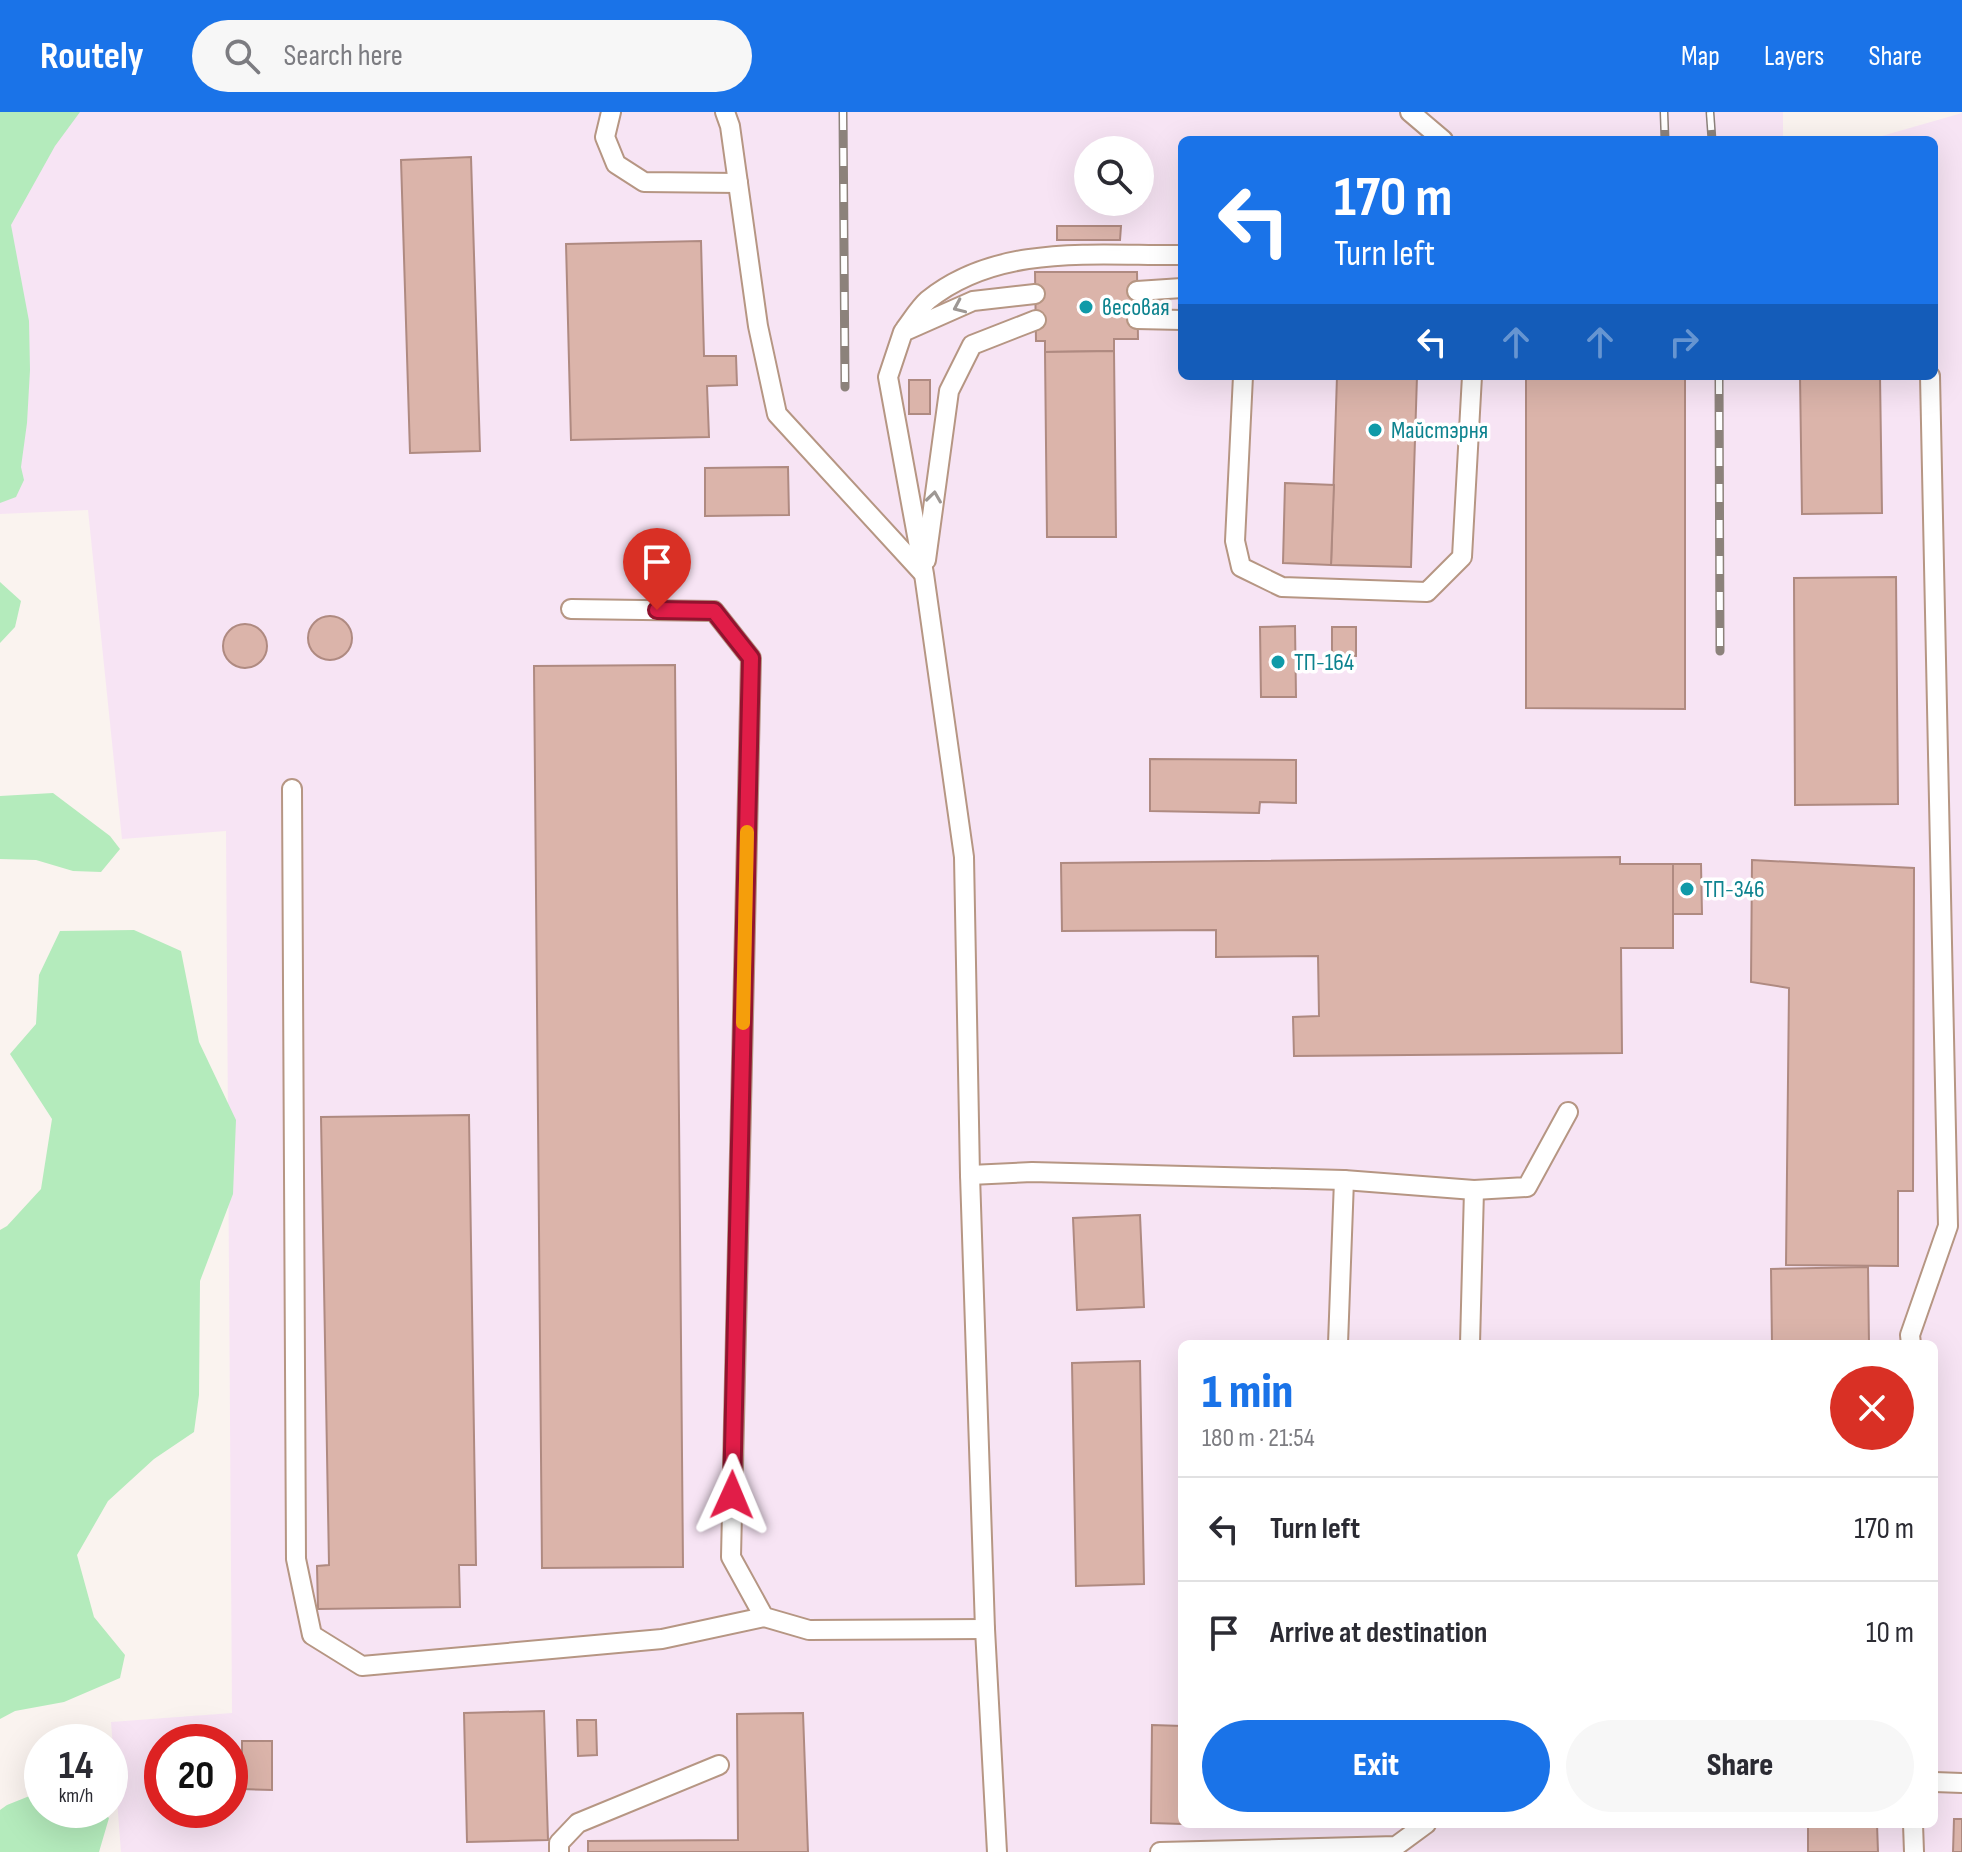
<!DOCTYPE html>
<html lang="en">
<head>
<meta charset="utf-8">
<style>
	:root { --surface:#fff; --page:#f7f7f7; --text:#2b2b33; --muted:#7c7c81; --line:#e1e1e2; --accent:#1a73e8 }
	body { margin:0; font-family:"Sofia Sans Condensed",sans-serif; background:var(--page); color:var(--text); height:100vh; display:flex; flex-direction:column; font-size:30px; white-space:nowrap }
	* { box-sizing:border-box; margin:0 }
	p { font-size:26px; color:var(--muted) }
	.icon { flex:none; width:44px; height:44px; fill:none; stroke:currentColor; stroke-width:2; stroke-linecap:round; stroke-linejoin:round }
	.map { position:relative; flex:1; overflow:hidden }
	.side { position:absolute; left:1178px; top:1228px; width:760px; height:488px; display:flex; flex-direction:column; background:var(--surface); border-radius:12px; box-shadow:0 8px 32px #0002 }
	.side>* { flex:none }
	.guide { position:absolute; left:1178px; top:24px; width:760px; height:244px; border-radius:12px; box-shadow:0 8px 32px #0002; background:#1a73e8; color:#fff; overflow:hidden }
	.fabs { position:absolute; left:1074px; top:24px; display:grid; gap:16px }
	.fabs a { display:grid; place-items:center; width:80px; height:80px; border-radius:50%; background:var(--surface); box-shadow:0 8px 32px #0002; font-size:40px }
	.speed { position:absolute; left:24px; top:1612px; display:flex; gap:16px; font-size:40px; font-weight:700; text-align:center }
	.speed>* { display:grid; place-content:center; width:104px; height:104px; border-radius:50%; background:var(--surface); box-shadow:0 8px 32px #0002; line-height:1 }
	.speed small { font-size:20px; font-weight:400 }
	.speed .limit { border:12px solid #d22; background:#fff; color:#111 }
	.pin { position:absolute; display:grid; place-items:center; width:68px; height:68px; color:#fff; margin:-82px -34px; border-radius:50% 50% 50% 0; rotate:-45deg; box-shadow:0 0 8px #0007 }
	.pin .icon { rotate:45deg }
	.me { position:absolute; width:88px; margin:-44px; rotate:1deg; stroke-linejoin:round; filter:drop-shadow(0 0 6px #0008) }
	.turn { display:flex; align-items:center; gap:28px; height:168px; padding:0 24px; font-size:36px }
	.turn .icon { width:104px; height:104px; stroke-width:2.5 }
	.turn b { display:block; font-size:56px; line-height:68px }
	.lanes { display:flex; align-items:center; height:76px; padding:0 24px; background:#0003; justify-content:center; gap:40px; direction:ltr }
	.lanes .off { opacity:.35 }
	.round { display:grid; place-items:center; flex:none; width:84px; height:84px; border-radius:42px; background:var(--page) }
	.head { display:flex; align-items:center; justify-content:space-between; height:136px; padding:0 24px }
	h1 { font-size:48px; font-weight:800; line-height:60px; color:var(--accent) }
	.action { display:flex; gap:16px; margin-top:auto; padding:16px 24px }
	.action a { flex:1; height:92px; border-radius:48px; background:var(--accent); color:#fff; font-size:32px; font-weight:800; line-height:92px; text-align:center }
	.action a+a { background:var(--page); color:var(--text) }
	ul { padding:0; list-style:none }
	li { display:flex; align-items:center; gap:24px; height:104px; padding:0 24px; border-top:2px solid var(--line) }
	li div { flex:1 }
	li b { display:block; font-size:30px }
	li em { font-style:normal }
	header { display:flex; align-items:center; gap:48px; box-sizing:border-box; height:112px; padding:0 40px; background:var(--accent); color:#fff }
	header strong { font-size:38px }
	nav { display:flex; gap:44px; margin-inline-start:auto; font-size:28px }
	.search { width:560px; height:72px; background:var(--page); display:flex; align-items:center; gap:20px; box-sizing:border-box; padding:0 28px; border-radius:44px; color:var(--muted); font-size:30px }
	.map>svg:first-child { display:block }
</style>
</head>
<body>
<header>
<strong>Routely</strong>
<div class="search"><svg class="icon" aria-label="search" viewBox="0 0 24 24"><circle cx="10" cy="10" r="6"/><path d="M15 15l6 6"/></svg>Search here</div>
<nav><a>Map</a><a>Layers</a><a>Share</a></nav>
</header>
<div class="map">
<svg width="1962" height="1740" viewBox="0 0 1962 1740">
	<rect width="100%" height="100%" fill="#faf3ef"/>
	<path fill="#f7e4f4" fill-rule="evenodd" d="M 0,0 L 1783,0 L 1783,28 L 1182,28 L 1182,264 L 1934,264 L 1934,28 L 1868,28 L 1962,1 L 1962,1740 L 121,1740 L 111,1610 L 232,1601 L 226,719 L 122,727 L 88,398 L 0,402 ZM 1088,38 L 1140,38 L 1140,90 L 1088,90 ZM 1182,1232 L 1934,1232 L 1934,1712 L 1182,1712 ZM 162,1630 L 230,1630 L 230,1698 L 162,1698 Z"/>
	<g fill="#b4ebbc">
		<path d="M 0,0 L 80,0 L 55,34 L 11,113 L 29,209 L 30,258 L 27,311 L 21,355 L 24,368 L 16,385 L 0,391 Z"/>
		<path d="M 0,470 L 21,489 L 15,515 L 0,531 Z"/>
		<path d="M 53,681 L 110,724 L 120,737 L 101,760 L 73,759 L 36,748 L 0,747 L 0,684 Z"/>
		<path d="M 134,818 L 181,839 L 199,930 L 236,1008 L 233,1082 L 200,1169 L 199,1283 L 194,1320 L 154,1347 L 108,1389 L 77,1443 L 94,1505 L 125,1543 L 120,1566 L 64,1590 L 15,1599 L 0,1607 L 0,1118 L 7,1114 L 41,1077 L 52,1007 L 10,942 L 36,912 L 39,863 L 60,819 Z"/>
		<path d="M 42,1679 L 42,1698 L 99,1698 L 109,1706 L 99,1740 L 0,1740 L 0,1698 L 7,1693 Z"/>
	</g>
	<g fill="#dbb4aa" stroke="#af8a81" stroke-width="2">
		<path d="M 471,45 L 480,339 L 410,341 L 401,48 Z"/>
		<path d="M 1057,114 L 1121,114 L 1120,128 L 1057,128 Z"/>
		<path d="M 701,129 L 704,244 L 736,244 L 737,273 L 707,274 L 709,325 L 571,328 L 566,132 Z"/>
		<path d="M 1035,160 L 1137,160 L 1138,227 L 1114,227 L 1114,239 L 1045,240 L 1045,229 L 1036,229 Z"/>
		<path d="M 1114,239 L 1116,425 L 1047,425 L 1045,240 Z"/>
		<path d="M 1337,264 L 1417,264 L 1411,455 L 1331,453 Z"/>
		<path d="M 1526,264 L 1685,264 L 1685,597 L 1526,596 Z"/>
		<path d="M 1800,264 L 1880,264 L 1882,401 L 1802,402 Z"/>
		<rect x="909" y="268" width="21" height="34"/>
		<path d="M 788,355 L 789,403 L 705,404 L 705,356 Z"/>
		<path d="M 1285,371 L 1334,373 L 1331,453 L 1283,451 Z"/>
		<path d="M 1896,465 L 1898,692 L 1795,693 L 1794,466 Z"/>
		<circle cx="330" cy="526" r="22"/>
		<circle cx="245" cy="534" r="22"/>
		<path d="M 1295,514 L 1296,585 L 1261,585 L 1260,515 Z"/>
		<path d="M 1332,515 L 1356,515 L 1356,544 L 1332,543 Z"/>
		<path d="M 675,553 L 683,1455 L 542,1456 L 534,554 Z"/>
		<path d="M 1150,647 L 1296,648 L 1296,691 L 1260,690 L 1259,701 L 1150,699 Z"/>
		<path d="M 1620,745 L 1620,752 L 1673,752 L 1673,836 L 1621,836 L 1622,941 L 1294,944 L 1293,905 L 1319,904 L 1318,844 L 1216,845 L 1216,818 L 1062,819 L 1061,751 Z"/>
		<path d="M 1752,748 L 1914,756 L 1913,1079 L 1898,1079 L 1898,1154 L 1786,1153 L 1789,876 L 1751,870 Z"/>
		<path d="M 1673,752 L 1701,752 L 1702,802 L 1673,802 Z"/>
		<path d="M 469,1003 L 476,1453 L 459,1453 L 460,1495 L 318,1497 L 317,1454 L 329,1453 L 321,1005 Z"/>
		<path d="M 1140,1103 L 1144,1195 L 1077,1198 L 1073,1106 Z"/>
		<path d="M 1868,1155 L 1869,1232 L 1772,1232 L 1771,1157 Z"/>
		<path d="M 1140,1249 L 1144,1472 L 1076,1474 L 1072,1251 Z"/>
		<path d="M 544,1599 L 548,1728 L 467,1730 L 464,1601 Z"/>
		<path d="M 803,1601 L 808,1740 L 588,1740 L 588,1729 L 738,1728 L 737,1602 Z"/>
		<path d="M 577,1608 L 596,1608 L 597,1643 L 578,1644 Z"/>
		<path d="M 1152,1613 L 1182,1614 L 1182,1712 L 1151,1711 Z"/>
		<path d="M 242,1629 L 272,1629 L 272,1678 L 242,1677 Z"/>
		<path d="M 1954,1707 L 1962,1707 L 1962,1740 L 1953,1740 Z"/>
		<path d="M 1213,1712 L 1379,1712 L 1379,1715 Z"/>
		<path d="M 1808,1712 L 1877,1712 L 1878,1740 L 1808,1740 Z"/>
	</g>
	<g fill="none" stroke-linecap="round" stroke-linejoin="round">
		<defs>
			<g id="lane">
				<path d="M 611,0 L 605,25 L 616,52 L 644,70 L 738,71"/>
				<path d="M 725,0 L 730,14 L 758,214 L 777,302 L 922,460"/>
				<path d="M 1410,0 L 1443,28"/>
				<path d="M 1137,179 L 1182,176"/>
				<path d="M 1137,207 L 1182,208"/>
				<path d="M 905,217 C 912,208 919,196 928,188 C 999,131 1096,144 1182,143"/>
				<path d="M 1243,264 L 1235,429 L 1241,455 L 1282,475 L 1427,480 L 1462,445 L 1472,264"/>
				<path d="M 926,448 L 949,279 L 972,233 L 1036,208"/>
				<path d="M 571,497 L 714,499 L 751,546 L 731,1445 L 764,1505 L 809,1518 L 985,1517"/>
				<path d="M 292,677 L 296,1447 L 312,1523 L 362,1554 L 662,1527 L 764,1505"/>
				<path d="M 970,1063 L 1032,1060 L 1344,1068 L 1474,1078 L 1527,1075 L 1568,1000"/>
				<path d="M 1338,1232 L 1344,1068"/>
				<path d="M 1470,1232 L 1474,1078"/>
				<path d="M 1911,1232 L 1910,1223 L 1948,1114 L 1930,264"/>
				<path d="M 1934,1670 L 1962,1671"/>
				<path d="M 1913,1712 L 1914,1740"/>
				<path d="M 559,1740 L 559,1731 L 578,1711 L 719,1653"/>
				<path d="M 997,1740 L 985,1517 L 970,1063 L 964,745 L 924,462 L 888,265 L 903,220 L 973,189 L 1035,182"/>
				<path d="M 1160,1740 L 1396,1734 L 1426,1712"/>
			</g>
		</defs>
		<use href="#lane" stroke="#b69683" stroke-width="22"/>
		<use href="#lane" stroke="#fff" stroke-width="18"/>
		<defs>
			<g id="rail">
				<path d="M 843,0 L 845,275"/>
				<path d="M 1664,0 L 1665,28"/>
				<path d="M 1710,0 L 1712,28"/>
				<path d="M 1719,264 L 1720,539"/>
			</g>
		</defs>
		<use href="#rail" stroke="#8c827b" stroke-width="9"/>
		<use href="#rail" stroke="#fff" stroke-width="6" stroke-dasharray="18" stroke-linecap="butt"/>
	</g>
	<defs><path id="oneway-chevron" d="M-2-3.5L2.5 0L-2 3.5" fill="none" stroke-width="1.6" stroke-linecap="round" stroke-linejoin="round" transform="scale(2)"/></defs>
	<g stroke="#9e9894">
		<use href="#oneway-chevron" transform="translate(959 195) rotate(156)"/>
		<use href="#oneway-chevron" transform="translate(934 385) rotate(-82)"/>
	</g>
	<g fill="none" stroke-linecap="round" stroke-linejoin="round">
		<defs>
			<path id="route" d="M 657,498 L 714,499 L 751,546 L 732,1383"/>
		</defs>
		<use href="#route" stroke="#92132f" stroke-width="20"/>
		<use href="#route" stroke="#e11d48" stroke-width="14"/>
		<path stroke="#f59e0b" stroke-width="14" d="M 743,911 L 747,720"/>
	</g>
	<g fill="#0f9aa8" stroke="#fff" stroke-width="3">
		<circle cx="1086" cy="195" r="8"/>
		<circle cx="1375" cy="318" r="8"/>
		<circle cx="1278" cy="550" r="8"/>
		<circle cx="1687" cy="777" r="8"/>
	</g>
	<g text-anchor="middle" stroke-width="7" stroke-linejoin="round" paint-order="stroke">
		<g font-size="24" fill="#0d838f" stroke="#fff" text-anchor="start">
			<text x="1102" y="203">весовая</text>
			<text x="1391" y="326">Майстэрня</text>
			<text x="1294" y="558">ТП-164</text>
			<text x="1703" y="785">ТП-346</text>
		</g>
	</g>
</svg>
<div class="fabs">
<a><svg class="icon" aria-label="search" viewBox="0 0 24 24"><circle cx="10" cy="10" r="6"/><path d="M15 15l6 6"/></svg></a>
</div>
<div class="speed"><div>14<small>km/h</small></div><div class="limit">20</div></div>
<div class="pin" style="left:657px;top:498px;background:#d93025"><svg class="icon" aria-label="arrive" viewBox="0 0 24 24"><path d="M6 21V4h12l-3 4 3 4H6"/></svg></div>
<svg class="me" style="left:732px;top:1383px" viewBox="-20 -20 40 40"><path d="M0-17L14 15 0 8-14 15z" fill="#e11d48" stroke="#fff" stroke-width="4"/></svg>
<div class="guide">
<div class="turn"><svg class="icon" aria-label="left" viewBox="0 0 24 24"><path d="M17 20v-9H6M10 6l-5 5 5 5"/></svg><div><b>170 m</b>Turn left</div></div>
<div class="lanes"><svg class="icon" aria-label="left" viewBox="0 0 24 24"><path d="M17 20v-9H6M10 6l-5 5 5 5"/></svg><svg class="icon off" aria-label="ahead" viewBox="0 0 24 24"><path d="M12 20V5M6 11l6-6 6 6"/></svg><svg class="icon off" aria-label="ahead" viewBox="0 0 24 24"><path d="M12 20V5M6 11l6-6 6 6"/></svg><svg class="icon off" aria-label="right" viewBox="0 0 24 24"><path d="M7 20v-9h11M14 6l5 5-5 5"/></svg></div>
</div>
<section class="side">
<div class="head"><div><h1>1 min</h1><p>180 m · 21:54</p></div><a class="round" style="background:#d93025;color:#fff"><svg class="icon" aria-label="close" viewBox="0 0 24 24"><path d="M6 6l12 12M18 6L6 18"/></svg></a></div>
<ul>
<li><svg class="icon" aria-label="left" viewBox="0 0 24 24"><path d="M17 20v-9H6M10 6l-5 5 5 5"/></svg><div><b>Turn left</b></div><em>170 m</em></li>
<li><svg class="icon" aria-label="arrive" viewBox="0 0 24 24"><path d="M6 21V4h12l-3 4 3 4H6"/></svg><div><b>Arrive at destination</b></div><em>10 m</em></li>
</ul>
<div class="action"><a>Exit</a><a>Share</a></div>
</section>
</div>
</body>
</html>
